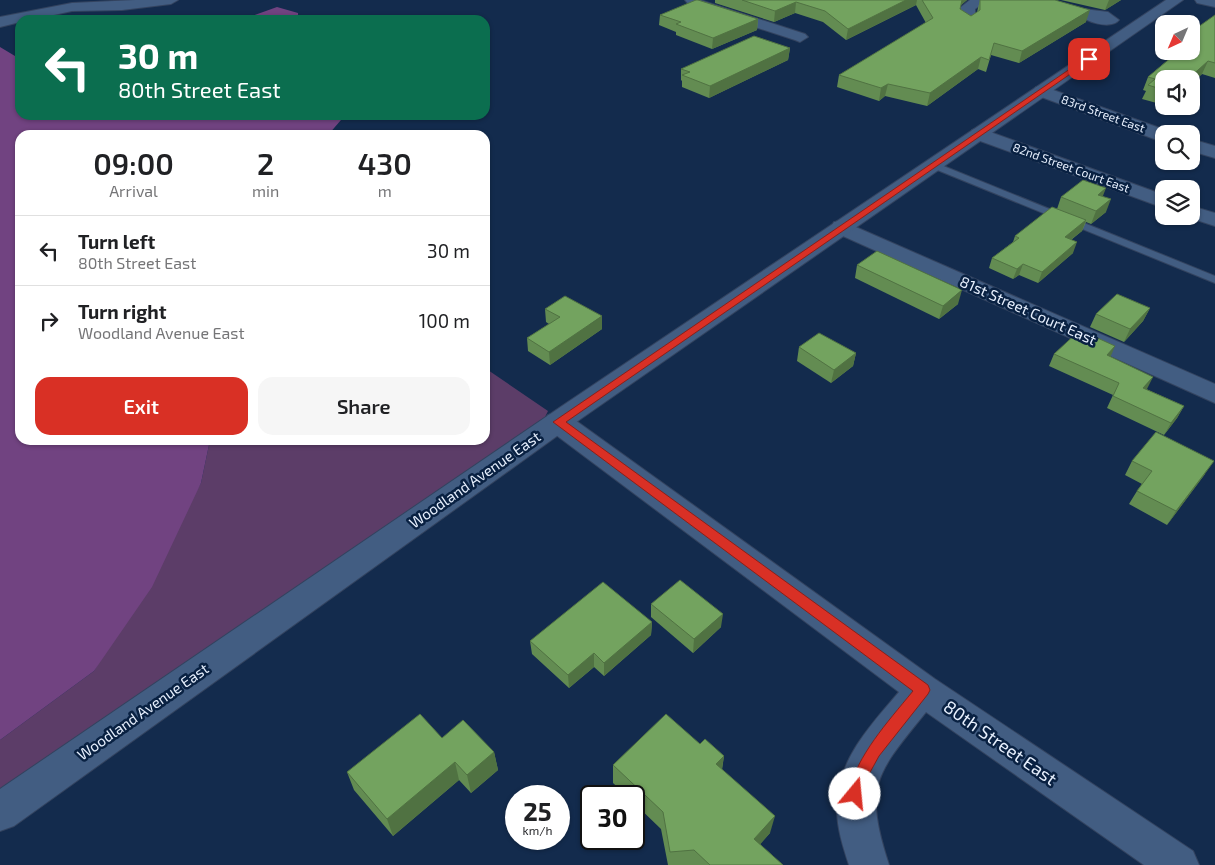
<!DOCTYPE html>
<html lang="en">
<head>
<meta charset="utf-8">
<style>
	:root { --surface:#fff; --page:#f6f6f6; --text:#202124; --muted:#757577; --line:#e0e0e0; --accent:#d93025 }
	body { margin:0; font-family:"Exo 2",sans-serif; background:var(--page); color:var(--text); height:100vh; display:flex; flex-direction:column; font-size:19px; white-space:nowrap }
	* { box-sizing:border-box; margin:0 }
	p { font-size:16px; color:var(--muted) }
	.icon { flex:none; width:28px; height:28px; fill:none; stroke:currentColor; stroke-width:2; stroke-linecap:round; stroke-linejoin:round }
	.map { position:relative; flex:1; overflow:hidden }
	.drawer { position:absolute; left:15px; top:130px; width:475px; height:315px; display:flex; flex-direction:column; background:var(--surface); border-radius:15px; box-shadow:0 1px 4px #0004 }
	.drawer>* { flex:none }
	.top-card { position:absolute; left:15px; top:15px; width:475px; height:105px; border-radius:15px; box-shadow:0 1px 4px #0004; background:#0b6e4f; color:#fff; overflow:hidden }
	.needle { width:32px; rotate:224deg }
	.buttons { position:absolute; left:1155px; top:15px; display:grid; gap:10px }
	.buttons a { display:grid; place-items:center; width:45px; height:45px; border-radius:10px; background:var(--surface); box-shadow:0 1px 4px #0004; font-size:25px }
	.speed { position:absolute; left:505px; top:785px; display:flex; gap:10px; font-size:25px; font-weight:700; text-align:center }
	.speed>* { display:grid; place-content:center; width:65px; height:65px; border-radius:50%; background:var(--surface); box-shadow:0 1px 4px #0004; line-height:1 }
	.speed small { font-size:12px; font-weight:400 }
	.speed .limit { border:2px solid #111; border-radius:8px; background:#fff; color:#111 }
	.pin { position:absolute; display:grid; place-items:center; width:42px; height:42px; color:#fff; margin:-21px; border-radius:10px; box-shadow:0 2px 8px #0006 }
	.me { position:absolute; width:55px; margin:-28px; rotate:17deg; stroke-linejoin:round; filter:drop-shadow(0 0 4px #0008) }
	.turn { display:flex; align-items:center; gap:18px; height:105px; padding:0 20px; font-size:22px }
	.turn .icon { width:65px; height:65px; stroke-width:2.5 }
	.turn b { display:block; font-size:35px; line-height:42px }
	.eta { display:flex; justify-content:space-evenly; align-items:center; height:85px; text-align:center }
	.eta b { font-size:30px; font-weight:600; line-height:35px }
	.button { display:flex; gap:10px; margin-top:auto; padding:10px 20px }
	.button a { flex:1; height:58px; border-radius:15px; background:var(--accent); color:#fff; font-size:20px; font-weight:600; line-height:58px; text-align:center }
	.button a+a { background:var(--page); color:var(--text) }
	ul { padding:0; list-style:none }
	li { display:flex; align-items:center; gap:15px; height:70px; padding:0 20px; border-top:1px solid var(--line) }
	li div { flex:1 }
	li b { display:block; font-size:19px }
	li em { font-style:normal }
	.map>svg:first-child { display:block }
</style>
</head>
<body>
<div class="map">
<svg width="1215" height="865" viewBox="0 0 1215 865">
	<rect width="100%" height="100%" fill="#132b4d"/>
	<path fill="#5c3d68" d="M 485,368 L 548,411 L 545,417 L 0,791 L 0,740 L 94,671 L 201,483 L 210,440 L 485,440 Z"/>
	<g fill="#714381">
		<path d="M 277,7 L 298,13 L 298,20 L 241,20 Z"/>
		<path d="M 0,47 L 20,59 L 20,115 L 336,115 L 341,120 L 328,135 L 256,131 L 238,135 L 20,135 L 20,440 L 210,440 L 201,483 L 152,587 L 94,671 L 0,740 Z"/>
	</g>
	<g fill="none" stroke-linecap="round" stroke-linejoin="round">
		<defs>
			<path id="service" d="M 930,163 L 936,163 L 1215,276 L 1215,283 L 930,167 Z"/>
			<g id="minor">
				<path d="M 135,0 L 178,0 L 171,4 L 122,10 L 72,11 L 31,20 L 20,20 L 20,22 L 0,27 L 0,17 L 72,3 Z"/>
				<path d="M 685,0 L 700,0 L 805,34 L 808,37 L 800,42 L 795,40 L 690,6 Z"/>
				<path d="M 970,0 L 988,0 L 975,9 L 975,21 L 967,26 L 959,21 L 961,7 Z"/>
				<path d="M 1084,9 L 1108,12 L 1119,20 C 1111,30 1084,22 1077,13 Z"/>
				<path d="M 1042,86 L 1171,132 L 1172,134 L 1164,134 L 1164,141 L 1157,140 L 1036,95 L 1033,91 L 1036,87 Z"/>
				<path d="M 979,128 L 1164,195 L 1164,208 L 972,138 L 970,134 L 972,130 Z"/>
				<path d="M 1191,139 L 1215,146 L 1215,158 L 1191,151 Z"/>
				<path d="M 1191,206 L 1215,213 L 1215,226 L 1184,216 L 1191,216 Z"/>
				<path d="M 842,221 L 1215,384 L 1215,403 L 834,232 L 831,227 L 834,222 Z"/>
				<path d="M 558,413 L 568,415 L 935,679 L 1193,851 L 1199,865 L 1144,865 L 926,712 C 876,774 863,785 889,865 L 849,865 C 843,847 837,828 837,809 C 836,761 870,726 899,692 L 548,429 L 544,422 L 548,415 Z"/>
			</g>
			<g id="tertiary">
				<path d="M 1166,0 L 1183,0 L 582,418 L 14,826 L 0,831 L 0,789 L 562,406 Z"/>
				<path d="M 1195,0 L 1215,0 L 1215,7 L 1197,3 Z"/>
			</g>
		</defs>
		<use href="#service" stroke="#33435f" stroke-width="2"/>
		<use href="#minor" stroke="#33435f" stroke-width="2"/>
		<use href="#tertiary" stroke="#33435f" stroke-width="2"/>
		<use href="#service" fill="#425d82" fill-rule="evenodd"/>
		<use href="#minor" fill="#425d82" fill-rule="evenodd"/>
		<use href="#tertiary" fill="#425d82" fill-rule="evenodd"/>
	</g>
	<g fill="#638c52">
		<path d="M 715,0 L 967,0 L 961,5 L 960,9 L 971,16 L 977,12 L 980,0 L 1086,22 L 1019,63 L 991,55 L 986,72 L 978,69 L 927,106 L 885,96 L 879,101 L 837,87 L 839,75 L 926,23 L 916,5 L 846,40 L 823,22 L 795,13 L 774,22 L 715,3 Z"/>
		<path d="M 1061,0 L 1121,0 L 1105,10 Z"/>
		<path d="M 660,15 L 758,19 L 757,30 L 712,49 L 676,35 L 676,32 L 659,25 Z"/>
		<path d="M 1215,15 L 1215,78 L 1202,74 L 1191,84 L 1191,79 L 1164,79 L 1164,105 L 1142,99 L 1146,91 L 1143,90 L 1148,77 L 1177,52 L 1175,52 L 1175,51 L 1191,51 Z"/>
		<path d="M 790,48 L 788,60 L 709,98 L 682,87 L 682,81 L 681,80 L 681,69 Z"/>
		<path d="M 1103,196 L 1106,212 L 1091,224 L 1086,222 L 1082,231 L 1071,240 L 1073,253 L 1038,283 L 1019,275 L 1013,279 L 989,268 L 992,258 L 1013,242 L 1015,236 L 1057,209 L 1061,197 Z"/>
		<path d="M 857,265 L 958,304 L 939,319 L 855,278 Z"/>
		<path d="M 1150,308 L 1143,321 L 1124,342 L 1090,327 L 1096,314 Z"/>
		<path d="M 545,309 L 602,329 L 550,365 L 528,351 L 527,338 L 549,324 L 546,322 Z"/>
		<path d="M 799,347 L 856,353 L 853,366 L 831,383 L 797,361 Z"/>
		<path d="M 1054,354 L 1110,357 L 1146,389 L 1184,406 L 1177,418 L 1164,435 L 1107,408 L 1113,395 L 1049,366 Z"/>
		<path d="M 1132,461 L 1205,474 L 1167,525 L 1129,504 L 1137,491 L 1142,484 L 1125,475 Z"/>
		<path d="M 651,604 L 721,627 L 693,653 L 651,617 Z"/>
		<path d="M 652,622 L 651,635 L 604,676 L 594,667 L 569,688 L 532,654 L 530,641 Z"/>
		<path d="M 442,738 L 494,752 L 498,770 L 471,793 L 459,780 L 393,836 L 354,790 L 347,772 Z"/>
		<path d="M 700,744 L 724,756 L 722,770 L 770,833 L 760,844 L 783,865 L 668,865 L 661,829 L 634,803 L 634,796 L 627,796 L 613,783 L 613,765 Z"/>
	</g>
	<g fill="#507242">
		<path d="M 906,0 L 917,0 L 916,5 L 846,40 L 848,29 Z"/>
		<path d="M 961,0 L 967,0 L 960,6 Z"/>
		<path d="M 1109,0 L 1121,0 L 1105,10 Z"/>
		<path d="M 796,2 L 795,13 L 774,22 L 775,11 Z"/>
		<path d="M 1090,10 L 1086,22 L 1019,63 L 1022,51 Z"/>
		<path d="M 758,19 L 757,30 L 712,49 L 713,38 Z"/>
		<path d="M 790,48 L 788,60 L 709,98 L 710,86 Z"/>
		<path d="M 981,57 L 978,69 L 927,106 L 930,93 Z"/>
		<path d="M 1208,61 L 1202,74 L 1191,84 L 1191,79 L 1188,79 Z"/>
		<path d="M 888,84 L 885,96 L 879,101 L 881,88 Z"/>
		<path d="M 1106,188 L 1101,201 L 1098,195 Z"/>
		<path d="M 1111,199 L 1106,212 L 1091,224 L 1096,211 Z"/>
		<path d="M 1086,220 L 1082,231 L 1060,248 L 1065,237 Z"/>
		<path d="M 1077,242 L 1073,253 L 1038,283 L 1042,272 Z"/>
		<path d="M 1023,264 L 1019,275 L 1013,279 L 1017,269 Z"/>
		<path d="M 962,290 L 958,304 L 939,319 L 943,306 Z"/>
		<path d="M 1150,308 L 1143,321 L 1124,342 L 1130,329 Z"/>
		<path d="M 602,316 L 602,329 L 550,365 L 549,352 Z"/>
		<path d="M 1115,346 L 1110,358 L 1107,355 Z"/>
		<path d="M 856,353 L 853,366 L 831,383 L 834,370 Z"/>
		<path d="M 1153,377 L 1147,389 L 1137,400 L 1143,388 Z"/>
		<path d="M 1184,406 L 1177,418 L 1164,435 L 1171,423 Z"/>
		<path d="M 1214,461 L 1205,474 L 1167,525 L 1176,511 Z"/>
		<path d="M 723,614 L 721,627 L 693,653 L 694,639 Z"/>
		<path d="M 652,622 L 651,635 L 604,676 L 604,663 Z"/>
		<path d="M 594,653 L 594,667 L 569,688 L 568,675 Z"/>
		<path d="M 494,752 L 498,770 L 471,793 L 467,775 Z"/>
		<path d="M 724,756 L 721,774 L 716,764 Z"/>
		<path d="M 455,762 L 459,780 L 393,836 L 387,819 Z"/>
		<path d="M 775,816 L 770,833 L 750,856 L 754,839 Z"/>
	</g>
	<g fill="#73a35f" stroke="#507242">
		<path d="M 696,0 L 698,0 L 758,19 L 713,38 L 676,24 L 681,22 L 660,15 Z"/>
		<path d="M 742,0 L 906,0 L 848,29 L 825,11 L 796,2 L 775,11 Z"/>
		<path d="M 922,0 L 962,0 L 960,9 L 971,16 L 980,10 L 980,0 L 1055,0 L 1090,10 L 1022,51 L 994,43 L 989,60 L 981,57 L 930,93 L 888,84 L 881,88 L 839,75 L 933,18 Z"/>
		<path d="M 1215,15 L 1215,63 L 1208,61 L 1188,79 L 1164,79 L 1164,90 L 1148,85 L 1155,79 L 1148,77 L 1179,51 L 1191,51 L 1191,32 Z"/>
		<path d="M 754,36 L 790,48 L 710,86 L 682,75 L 690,72 L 681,69 Z"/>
		<path d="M 1083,180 L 1106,188 L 1098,195 L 1111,199 L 1096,211 L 1061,197 Z"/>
		<path d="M 1052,207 L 1086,220 L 1065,237 L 1077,242 L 1042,272 L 1023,264 L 1017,269 L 992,258 L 1019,238 L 1015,236 Z"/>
		<path d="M 877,251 L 962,290 L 943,306 L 857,265 Z"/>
		<path d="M 1117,294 L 1150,308 L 1130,329 L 1096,314 Z"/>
		<path d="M 565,296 L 602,316 L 549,352 L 527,338 L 560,317 L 545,309 Z"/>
		<path d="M 1080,330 L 1115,346 L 1107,355 L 1153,377 L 1143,388 L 1184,406 L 1171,423 L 1113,396 L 1119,383 L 1054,354 Z"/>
		<path d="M 819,333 L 856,353 L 834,370 L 799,347 Z"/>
		<path d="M 1156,432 L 1214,461 L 1176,511 L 1137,491 L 1152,471 L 1132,461 Z"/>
		<path d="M 680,580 L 723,614 L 694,639 L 651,604 Z"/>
		<path d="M 603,582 L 652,622 L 604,663 L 594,653 L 568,675 L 530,641 Z"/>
		<path d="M 420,714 L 442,738 L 463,720 L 494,752 L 467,775 L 455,762 L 387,819 L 347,772 Z"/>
		<path d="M 666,714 L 700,744 L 705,739 L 724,756 L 716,764 L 775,816 L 754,839 L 783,865 L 710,865 L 694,850 L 670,852 L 663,812 L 613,765 Z"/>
	</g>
	<path fill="#d93025" stroke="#8d1f18" d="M 1086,58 L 1092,59 L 566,422 L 928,685 L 930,690 L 928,694 L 879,756 L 868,776 L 861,799 L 855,801 L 850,799 L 847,794 C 859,753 886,724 913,691 L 553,422 Z"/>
	<g text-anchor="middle" stroke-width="5" stroke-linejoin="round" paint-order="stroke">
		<g font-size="12" fill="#e6effd" stroke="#092142">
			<text transform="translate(1103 114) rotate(20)" y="4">83rd Street East</text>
			<text transform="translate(1071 168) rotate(20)" y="4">82nd Street Court East</text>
		</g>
		<g font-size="15" fill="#e6effd" stroke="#092142">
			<text transform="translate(1028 311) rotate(24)" y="5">81st Street Court East</text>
			<text transform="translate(475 480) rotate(-35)" y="5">Woodland Avenue East</text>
			<text transform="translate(143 712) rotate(-35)" y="5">Woodland Avenue East</text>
		</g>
		<g font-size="18" fill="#e6effd" stroke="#092142">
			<text transform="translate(1000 743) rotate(35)" y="6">80th Street East</text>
		</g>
	</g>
</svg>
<div class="buttons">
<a><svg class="needle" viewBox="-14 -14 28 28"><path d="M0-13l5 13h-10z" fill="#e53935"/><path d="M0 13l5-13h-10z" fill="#757577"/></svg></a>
<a><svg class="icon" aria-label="sound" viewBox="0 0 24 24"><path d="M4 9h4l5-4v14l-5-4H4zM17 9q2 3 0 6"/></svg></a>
<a><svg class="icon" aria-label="search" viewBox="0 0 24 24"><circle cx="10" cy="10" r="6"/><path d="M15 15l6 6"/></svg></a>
<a><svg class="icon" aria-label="layers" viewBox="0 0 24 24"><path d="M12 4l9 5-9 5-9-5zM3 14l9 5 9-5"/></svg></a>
</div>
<div class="speed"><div>25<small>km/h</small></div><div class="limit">30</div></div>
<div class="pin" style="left:1089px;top:59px;background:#d93025"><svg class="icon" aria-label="arrive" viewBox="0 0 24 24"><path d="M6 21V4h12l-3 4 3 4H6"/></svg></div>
<svg class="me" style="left:855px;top:794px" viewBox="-20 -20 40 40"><circle r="19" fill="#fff"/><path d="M0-13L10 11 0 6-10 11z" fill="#d93025"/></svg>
<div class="top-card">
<div class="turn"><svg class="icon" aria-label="left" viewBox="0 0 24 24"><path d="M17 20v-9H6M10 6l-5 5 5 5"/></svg><div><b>30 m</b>80th Street East</div></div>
</div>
<section class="drawer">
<div class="eta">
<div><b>09:00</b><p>Arrival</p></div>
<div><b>2</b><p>min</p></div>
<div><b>430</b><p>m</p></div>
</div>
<ul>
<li><svg class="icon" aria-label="left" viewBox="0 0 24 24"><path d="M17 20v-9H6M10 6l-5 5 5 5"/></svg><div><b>Turn left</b><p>80th Street East</p></div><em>30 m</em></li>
<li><svg class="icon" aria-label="right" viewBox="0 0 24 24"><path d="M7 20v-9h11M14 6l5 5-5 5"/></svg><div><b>Turn right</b><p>Woodland Avenue East</p></div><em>100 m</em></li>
</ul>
<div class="button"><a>Exit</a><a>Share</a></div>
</section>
</div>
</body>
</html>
